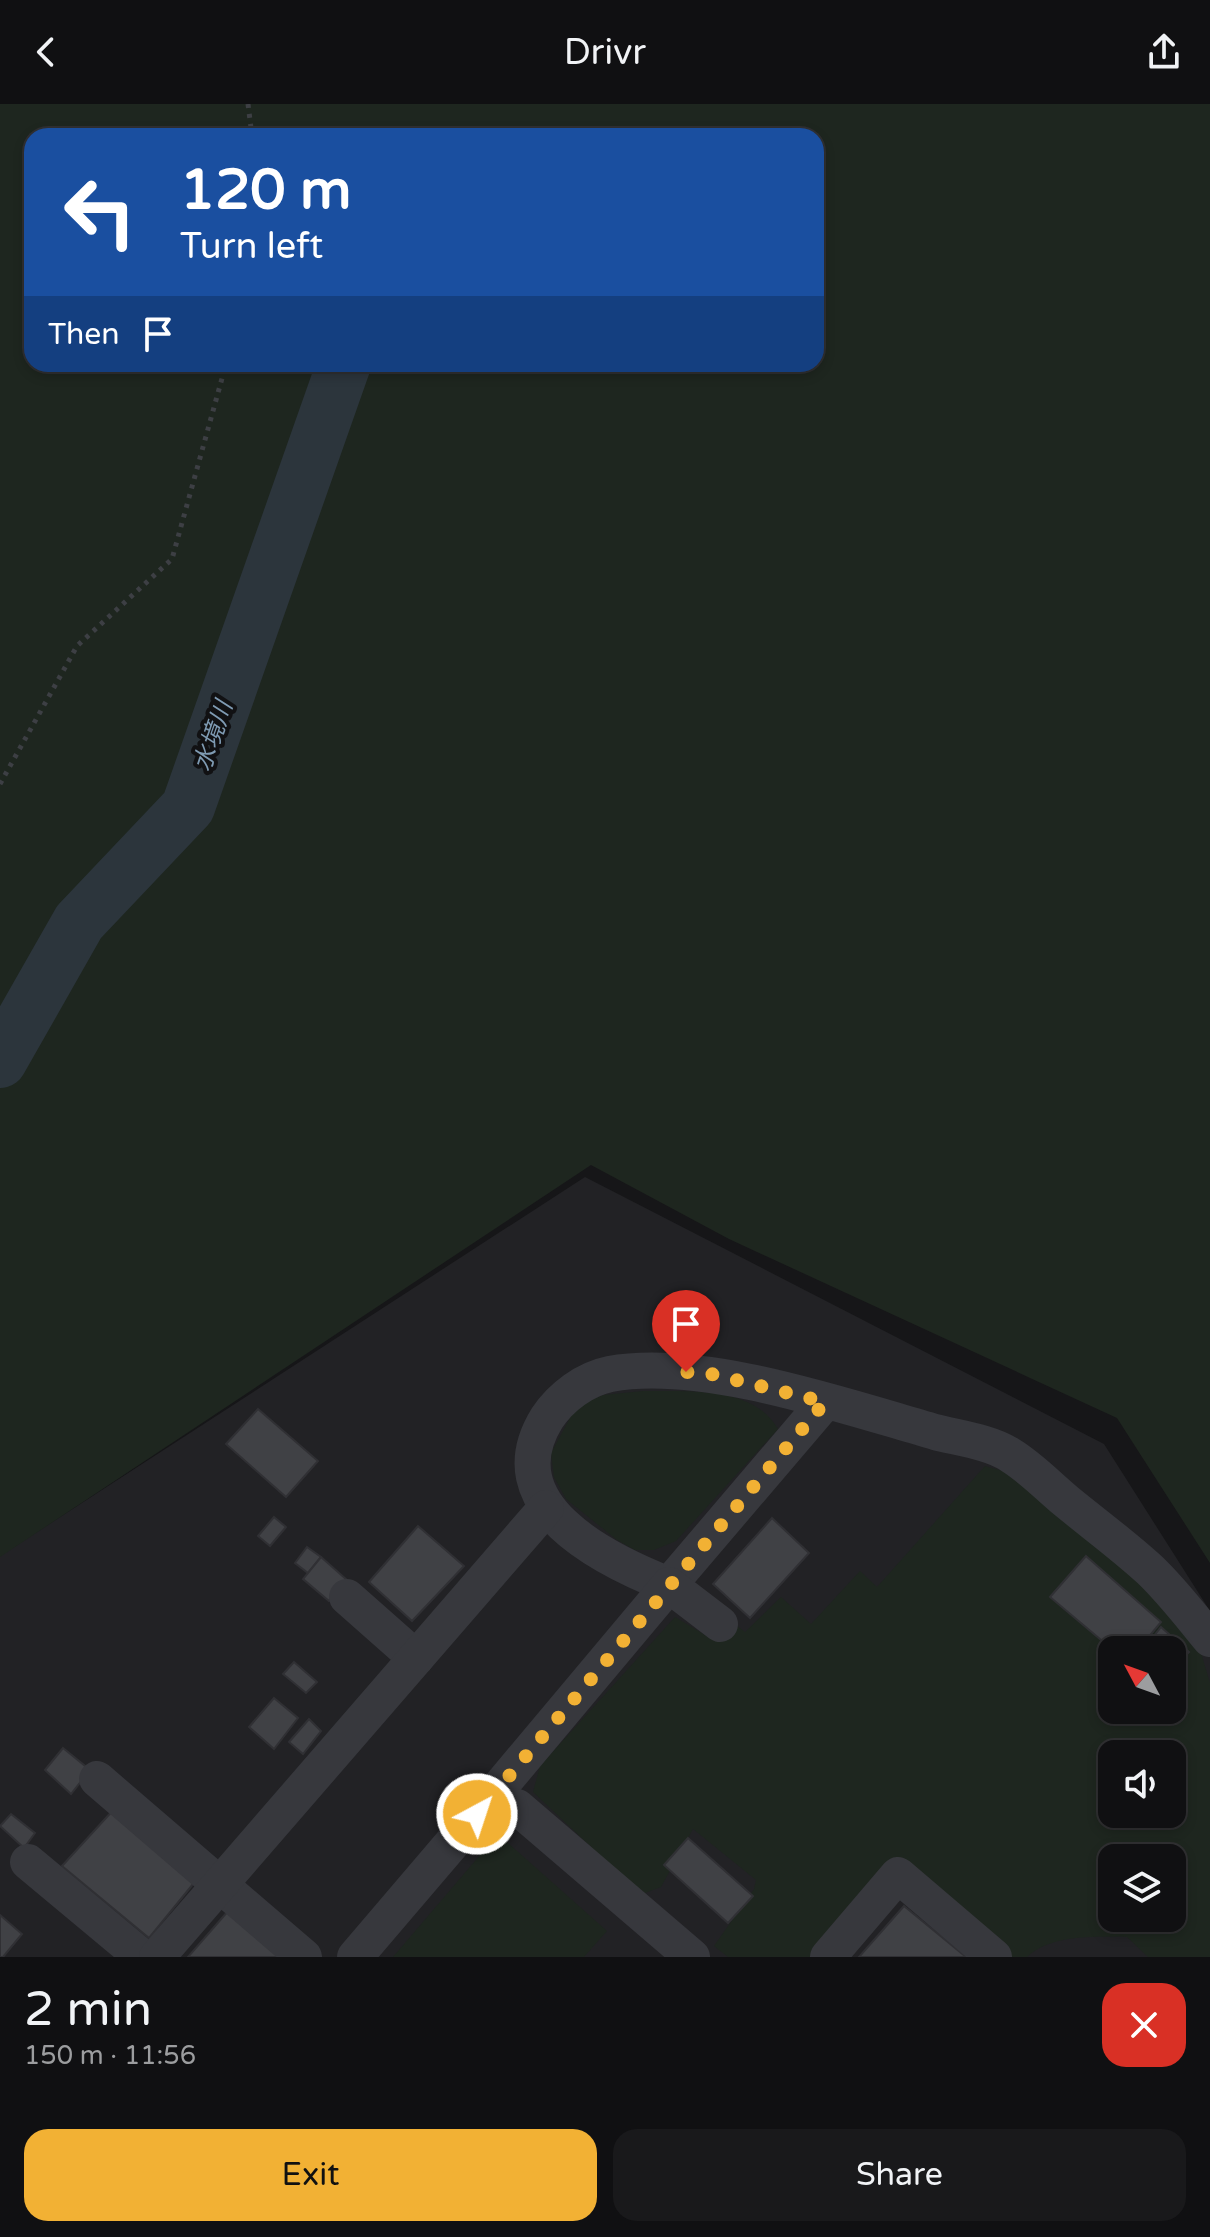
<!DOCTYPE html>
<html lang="en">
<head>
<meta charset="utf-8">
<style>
	:root { --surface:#101012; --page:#19191b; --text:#f1f3f6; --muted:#9c9d9f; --line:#303032; --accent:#f2b134 }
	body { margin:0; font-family:"Varela Round","Noto Sans JP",sans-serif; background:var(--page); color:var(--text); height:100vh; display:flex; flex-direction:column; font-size:30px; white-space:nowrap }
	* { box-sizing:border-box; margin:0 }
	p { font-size:26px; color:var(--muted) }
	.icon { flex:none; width:44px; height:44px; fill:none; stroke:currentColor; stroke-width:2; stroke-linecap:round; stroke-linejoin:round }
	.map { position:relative; height:1853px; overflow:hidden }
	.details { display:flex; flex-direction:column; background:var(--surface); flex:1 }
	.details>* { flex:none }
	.guide { position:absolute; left:24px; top:24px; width:800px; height:244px; border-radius:24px; box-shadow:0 4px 12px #0003,0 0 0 2px var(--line); background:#1a4fa0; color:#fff; overflow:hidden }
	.needle { width:52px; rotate:311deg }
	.fabs { position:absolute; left:1098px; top:1532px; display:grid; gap:16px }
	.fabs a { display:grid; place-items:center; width:88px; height:88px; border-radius:16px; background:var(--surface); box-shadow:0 4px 12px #0003,0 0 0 2px var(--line); font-size:40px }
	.pin { position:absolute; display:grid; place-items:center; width:68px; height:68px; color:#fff; margin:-82px -34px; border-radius:50% 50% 50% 0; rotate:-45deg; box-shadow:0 0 8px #0007 }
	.pin .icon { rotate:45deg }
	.me { position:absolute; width:88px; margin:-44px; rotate:40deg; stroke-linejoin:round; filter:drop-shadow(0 0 6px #0008) }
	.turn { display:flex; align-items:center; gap:28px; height:168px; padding:0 24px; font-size:36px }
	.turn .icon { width:104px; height:104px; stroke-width:2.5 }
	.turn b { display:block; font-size:56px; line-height:68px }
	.then { display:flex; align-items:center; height:76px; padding:0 24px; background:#0003; gap:16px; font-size:30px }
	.round { display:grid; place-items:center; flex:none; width:84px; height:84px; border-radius:24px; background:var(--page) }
	.summary { display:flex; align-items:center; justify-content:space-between; height:136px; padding:0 24px }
	h1 { font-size:48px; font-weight:600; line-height:60px }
	.cta { display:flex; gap:16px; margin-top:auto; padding:16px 24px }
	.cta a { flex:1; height:92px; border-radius:24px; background:var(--accent); color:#111; font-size:32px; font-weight:600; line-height:92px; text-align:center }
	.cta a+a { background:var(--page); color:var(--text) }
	header { display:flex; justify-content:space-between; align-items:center; height:104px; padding:0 24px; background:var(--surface); font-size:36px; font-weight:600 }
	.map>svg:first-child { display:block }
</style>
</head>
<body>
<header><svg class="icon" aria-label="back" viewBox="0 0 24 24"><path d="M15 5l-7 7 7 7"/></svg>Drivr<svg class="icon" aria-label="share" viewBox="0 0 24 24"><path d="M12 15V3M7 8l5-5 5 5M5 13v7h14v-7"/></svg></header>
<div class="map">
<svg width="1210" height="1853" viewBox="0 0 1210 1853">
	<rect width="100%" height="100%" fill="#161618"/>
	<path fill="#222225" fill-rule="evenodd" d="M 585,1073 L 1104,1340 L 1210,1507 L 1210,1853 L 0,1853 L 0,1452 ZM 1112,1546 L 1172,1546 L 1172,1606 L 1112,1606 ZM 1112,1650 L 1172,1650 L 1172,1710 L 1112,1710 ZM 1112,1754 L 1172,1754 L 1172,1814 L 1112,1814 Z"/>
	<g fill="#1e261f" fill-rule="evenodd">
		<path d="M 0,0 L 1210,0 L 1210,1459 L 1117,1314 L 729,1135 L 591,1061 L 0,1453 ZM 816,32 L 816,260 L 32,260 L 32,32 Z"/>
		<path d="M 643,1287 C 686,1288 753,1281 778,1325 L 676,1437 L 654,1446 L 635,1446 L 617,1436 L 566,1395 L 554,1373 L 551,1349 L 576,1303 L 603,1291 Z"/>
		<path d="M 985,1362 L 1017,1371 L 1165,1497 L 1199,1542 L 1210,1579 L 1210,1853 L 1148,1853 L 1127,1833 C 1096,1833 1052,1830 1027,1853 L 1007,1853 L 895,1763 L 818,1853 L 728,1853 L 714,1842 L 754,1785 L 756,1776 L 693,1725 L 661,1783 L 645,1789 L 625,1775 L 533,1688 L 540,1662 L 675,1513 L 710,1534 L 732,1518 L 745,1528 L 781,1493 L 811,1520 L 860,1467 L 877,1483 ZM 1112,1546 L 1172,1546 L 1172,1606 L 1112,1606 ZM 1112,1650 L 1172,1650 L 1172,1710 L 1112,1710 ZM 1112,1754 L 1172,1754 L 1172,1814 L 1112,1814 Z"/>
		<path d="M 498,1730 L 607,1827 L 584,1853 L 393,1853 Z"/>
	</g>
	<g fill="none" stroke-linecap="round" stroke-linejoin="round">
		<path stroke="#2c353c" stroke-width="54" d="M 0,957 L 79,818 L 188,703 L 344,260"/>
	</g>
	<g fill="#404145" stroke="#303034" stroke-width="2">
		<path d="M 258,1305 L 318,1357 L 286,1393 L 226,1340 Z"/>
		<path d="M 274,1413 L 286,1423 L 270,1442 L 258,1432 Z"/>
		<path d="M 772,1414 L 809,1449 L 750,1514 L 713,1480 Z"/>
		<path d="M 418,1422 L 464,1462 L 412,1517 L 369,1478 Z"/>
		<path d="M 307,1443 L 321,1453 L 308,1469 L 295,1459 Z"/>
		<path d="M 1086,1452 L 1161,1518 L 1138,1546 L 1113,1546 L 1050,1493 Z"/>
		<path d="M 321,1453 L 347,1476 L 329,1497 L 303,1475 Z"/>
		<path d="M 1161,1523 L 1189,1548 L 1172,1565 L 1172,1546 L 1151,1546 L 1146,1542 Z"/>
		<path d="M 294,1558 L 317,1578 L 306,1589 L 283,1570 Z"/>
		<path d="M 274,1594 L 298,1614 L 274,1645 L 249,1623 Z"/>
		<path d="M 309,1615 L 321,1627 L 303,1650 L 289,1638 Z"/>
		<path d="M 63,1644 L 90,1666 L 71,1690 L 45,1666 Z"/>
		<path d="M 116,1703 L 198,1774 L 149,1834 L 62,1762 Z"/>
		<path d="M 11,1710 L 35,1729 L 24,1744 L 0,1722 Z"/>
		<path d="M 688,1734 L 753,1792 L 728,1819 L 664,1761 Z"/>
		<path d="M 904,1802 L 966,1853 L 859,1853 Z"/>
		<path d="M 229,1806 L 284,1853 L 188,1853 Z"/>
		<path d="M 0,1811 L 22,1830 L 3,1853 L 0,1853 Z"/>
	</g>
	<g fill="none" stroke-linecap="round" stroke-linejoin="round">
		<g stroke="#3d3f44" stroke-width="5" stroke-dasharray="4 6" stroke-linecap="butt">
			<path d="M 248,0 L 252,32"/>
			<path d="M 0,680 L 77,542 L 172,455 L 226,260"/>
		</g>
		<g stroke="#37383d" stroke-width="36">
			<path d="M 825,1298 L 669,1481 C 603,1455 493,1401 547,1314 C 561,1293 585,1275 610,1270 C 702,1253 844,1302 935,1328 C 958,1334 991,1338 1010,1351 C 1030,1363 1048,1382 1066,1397 C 1094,1420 1124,1442 1150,1466 C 1172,1487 1191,1512 1210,1535"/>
			<path d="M 347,1493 L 416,1554"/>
			<path d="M 97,1675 L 304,1853"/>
			<path d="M 477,1710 L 669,1481 L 720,1520"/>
			<path d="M 28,1758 L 142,1853"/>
			<path d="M 157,1853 L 546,1404"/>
			<path d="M 355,1853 L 477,1710 L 492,1702 L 517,1703 L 692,1853"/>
			<path d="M 828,1853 L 898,1771 L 994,1853"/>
		</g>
	</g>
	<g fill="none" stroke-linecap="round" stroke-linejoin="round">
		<path stroke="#f2b134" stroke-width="14" stroke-dasharray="0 25.2" d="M 477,1710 L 825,1298 L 707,1269 L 686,1268"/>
	</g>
	<g text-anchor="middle" stroke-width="8" stroke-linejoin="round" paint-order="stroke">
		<g font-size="24" font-style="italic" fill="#7f9bb3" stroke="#111113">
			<text transform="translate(213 632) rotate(-71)" y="8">水境川</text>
		</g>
	</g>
</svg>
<div class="fabs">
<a><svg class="needle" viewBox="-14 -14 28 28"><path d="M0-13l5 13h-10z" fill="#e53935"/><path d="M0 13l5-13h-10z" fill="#9c9d9f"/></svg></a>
<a><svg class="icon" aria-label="sound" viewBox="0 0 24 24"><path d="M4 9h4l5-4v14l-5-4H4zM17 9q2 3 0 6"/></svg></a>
<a><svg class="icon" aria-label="layers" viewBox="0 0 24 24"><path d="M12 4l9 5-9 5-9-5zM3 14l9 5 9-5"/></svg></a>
</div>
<div class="pin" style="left:686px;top:1268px;background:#d93025"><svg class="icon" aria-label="arrive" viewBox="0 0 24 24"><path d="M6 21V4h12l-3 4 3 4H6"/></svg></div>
<svg class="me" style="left:477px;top:1710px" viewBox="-20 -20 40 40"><circle r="17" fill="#f2b134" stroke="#fff" stroke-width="3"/><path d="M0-11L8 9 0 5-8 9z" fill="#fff"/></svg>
<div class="guide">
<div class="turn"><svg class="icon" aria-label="left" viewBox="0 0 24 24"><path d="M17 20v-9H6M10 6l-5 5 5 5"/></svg><div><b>120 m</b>Turn left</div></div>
<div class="then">Then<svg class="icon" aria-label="arrive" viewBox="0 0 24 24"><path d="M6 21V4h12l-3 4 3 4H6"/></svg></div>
</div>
</div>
<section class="details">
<div class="summary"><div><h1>2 min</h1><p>150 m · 11:56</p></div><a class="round" style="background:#d93025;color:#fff"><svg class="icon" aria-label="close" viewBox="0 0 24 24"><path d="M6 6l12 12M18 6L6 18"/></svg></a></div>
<div class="cta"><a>Exit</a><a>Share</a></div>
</section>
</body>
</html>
